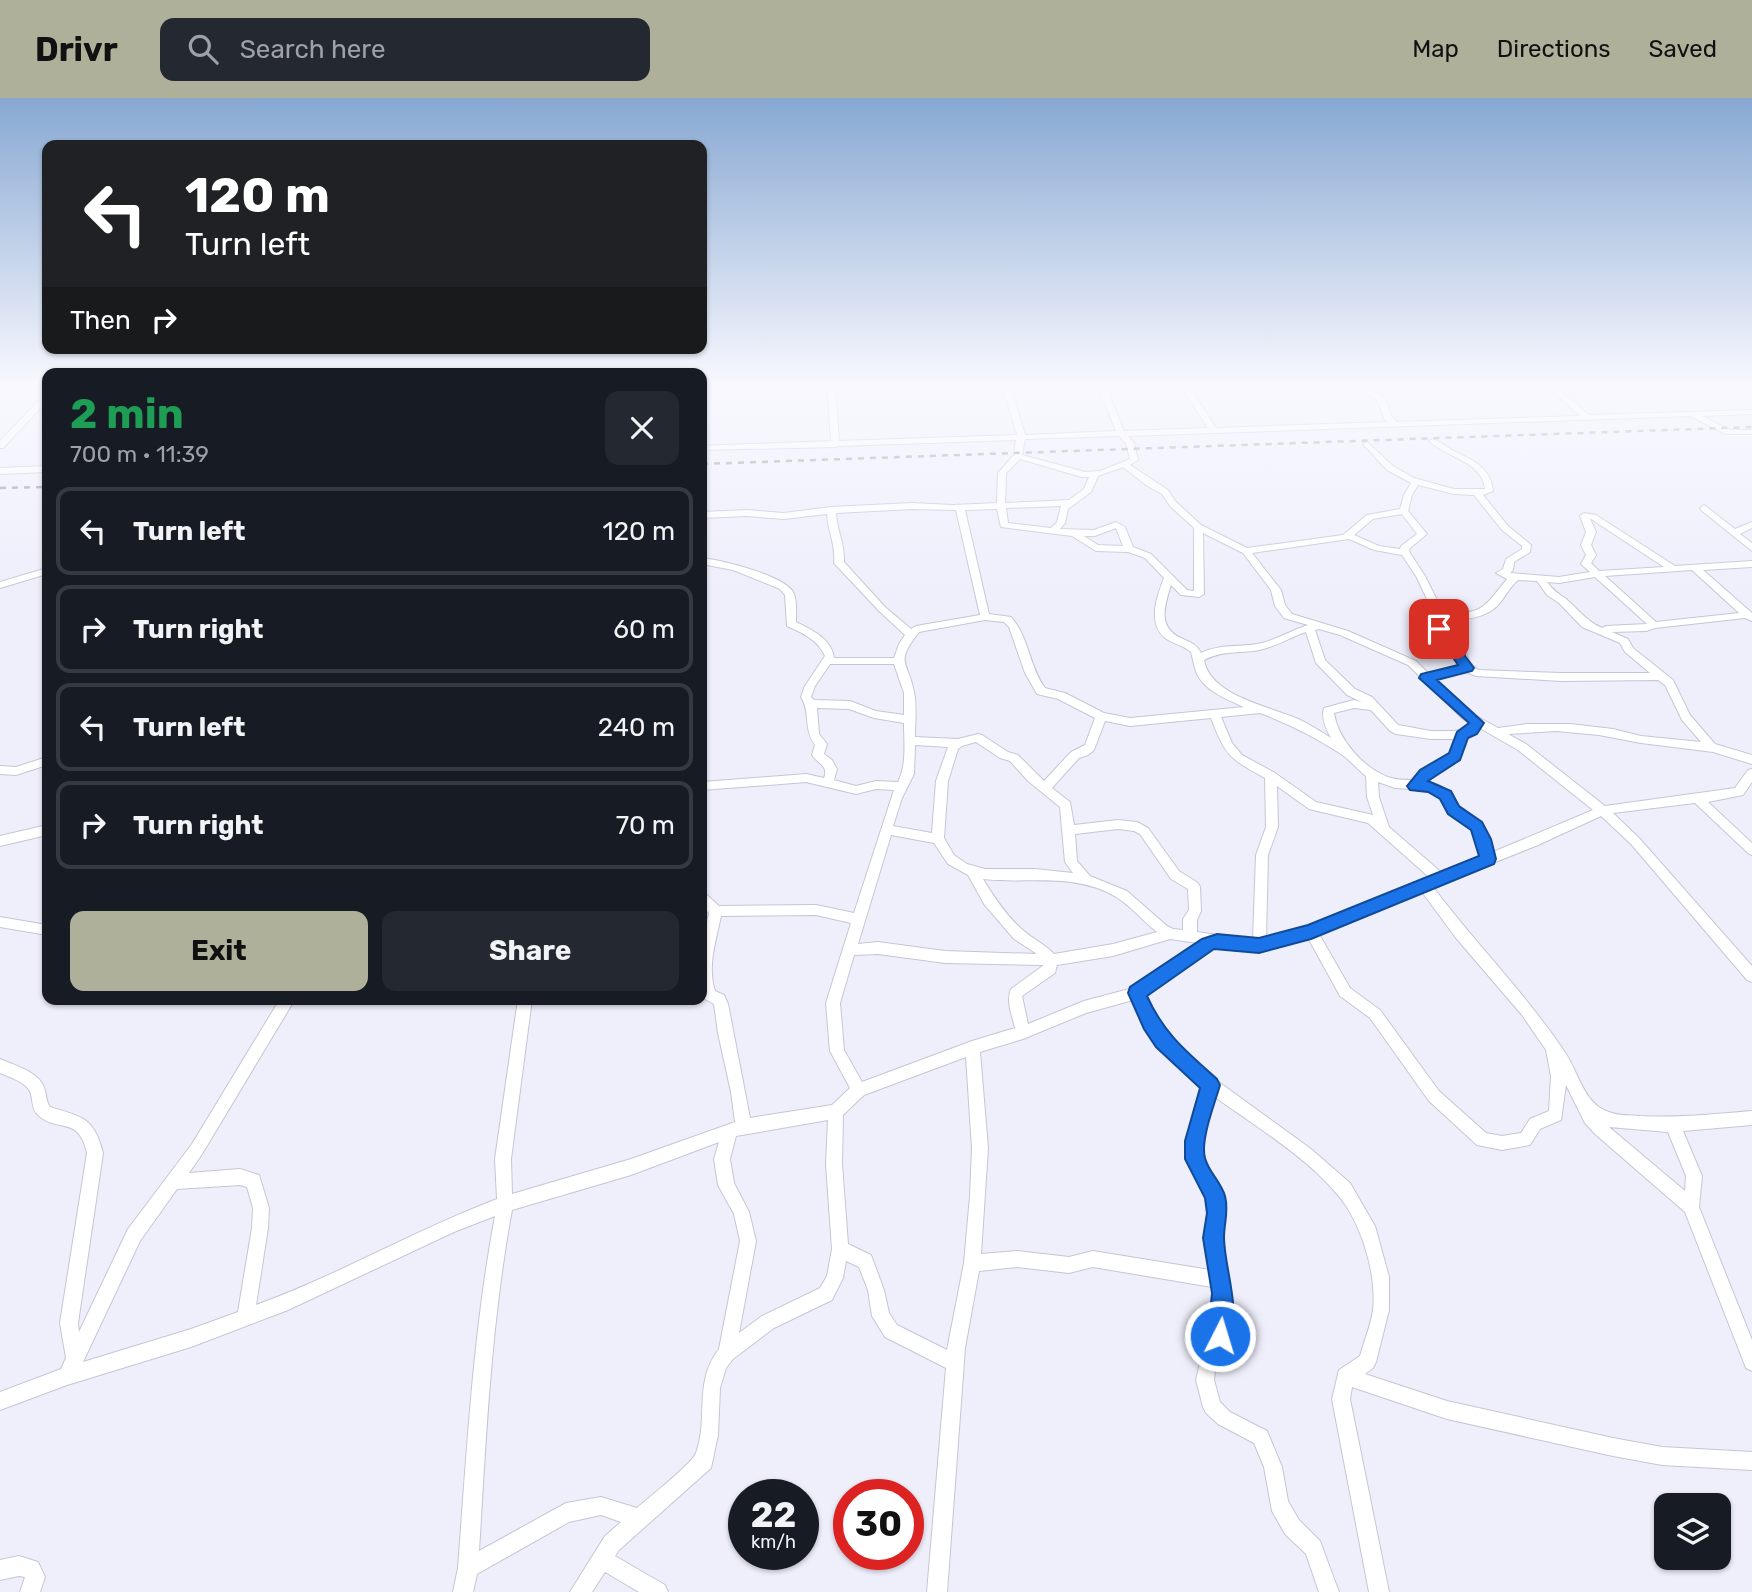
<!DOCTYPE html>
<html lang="en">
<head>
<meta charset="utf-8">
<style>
	:root { --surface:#171b24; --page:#242831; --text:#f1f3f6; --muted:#9ea1a6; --line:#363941; --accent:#aeb09a }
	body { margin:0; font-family:Rubik,sans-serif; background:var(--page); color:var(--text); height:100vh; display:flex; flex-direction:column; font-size:26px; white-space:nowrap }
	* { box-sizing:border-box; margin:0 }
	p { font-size:23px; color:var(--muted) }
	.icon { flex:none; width:38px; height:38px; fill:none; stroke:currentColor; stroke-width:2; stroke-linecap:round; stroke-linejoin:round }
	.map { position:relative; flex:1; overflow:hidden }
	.panel { position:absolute; left:42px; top:270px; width:665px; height:637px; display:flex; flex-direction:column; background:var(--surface); border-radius:14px; box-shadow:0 2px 5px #0004 }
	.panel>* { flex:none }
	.banner { position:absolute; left:42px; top:42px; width:665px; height:214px; border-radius:14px; box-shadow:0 2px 5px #0004; background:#202124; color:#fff; overflow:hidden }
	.fabs { position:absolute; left:1654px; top:1395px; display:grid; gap:14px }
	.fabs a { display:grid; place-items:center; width:77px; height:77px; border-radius:14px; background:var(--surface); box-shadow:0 2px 5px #0004; font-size:35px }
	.speed { position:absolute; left:728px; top:1381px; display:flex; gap:14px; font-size:35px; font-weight:700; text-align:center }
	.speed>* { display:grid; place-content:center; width:91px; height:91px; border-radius:50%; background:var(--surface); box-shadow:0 2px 5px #0004; line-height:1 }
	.speed small { font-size:18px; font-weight:400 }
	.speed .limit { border:10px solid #d22; background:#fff; color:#111 }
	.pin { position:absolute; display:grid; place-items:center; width:60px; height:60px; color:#fff; margin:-30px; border-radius:14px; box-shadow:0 4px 10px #0006 }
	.me { position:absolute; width:77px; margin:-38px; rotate:5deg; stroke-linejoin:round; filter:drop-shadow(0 0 5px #0008) }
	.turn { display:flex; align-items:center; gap:24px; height:147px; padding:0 28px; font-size:32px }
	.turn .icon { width:91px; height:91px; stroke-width:2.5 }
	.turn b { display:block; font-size:49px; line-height:60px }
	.then { display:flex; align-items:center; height:66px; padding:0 28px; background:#0003; gap:14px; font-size:26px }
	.round { display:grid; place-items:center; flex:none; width:74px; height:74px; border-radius:14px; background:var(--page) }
	.head { display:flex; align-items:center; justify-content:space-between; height:119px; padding:0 28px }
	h1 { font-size:42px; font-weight:700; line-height:52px; color:#1e9e55 }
	.primary-button { display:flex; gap:14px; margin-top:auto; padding:14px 28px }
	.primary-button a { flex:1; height:80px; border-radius:14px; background:var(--accent); color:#111; font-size:28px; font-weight:700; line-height:80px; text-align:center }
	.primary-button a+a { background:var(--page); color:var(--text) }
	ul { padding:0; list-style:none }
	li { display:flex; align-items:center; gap:21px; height:88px; margin:0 14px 10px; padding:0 14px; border:4px solid var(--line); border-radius:14px }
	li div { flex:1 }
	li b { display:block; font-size:26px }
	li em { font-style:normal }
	header { display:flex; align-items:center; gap:42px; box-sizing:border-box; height:98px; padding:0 35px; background:var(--accent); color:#111 }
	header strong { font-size:33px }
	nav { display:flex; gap:38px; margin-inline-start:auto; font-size:24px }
	.search { width:490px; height:63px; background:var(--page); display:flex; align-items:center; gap:18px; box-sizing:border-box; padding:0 24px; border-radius:14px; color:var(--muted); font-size:26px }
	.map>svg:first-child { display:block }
</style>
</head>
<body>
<header>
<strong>Drivr</strong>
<div class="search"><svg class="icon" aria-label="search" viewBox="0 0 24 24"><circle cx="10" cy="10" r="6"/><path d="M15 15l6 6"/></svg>Search here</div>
<nav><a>Map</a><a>Directions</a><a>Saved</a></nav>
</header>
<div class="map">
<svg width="1752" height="1494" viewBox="0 0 1752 1494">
	<rect width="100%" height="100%" fill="#efeffc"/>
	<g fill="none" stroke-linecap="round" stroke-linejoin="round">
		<defs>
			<g id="minor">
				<path d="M 702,284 L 710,284 L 702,289 Z"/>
				<path d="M 827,284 L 835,284 L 839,343 L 1017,337 L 1001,284 L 1009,284 L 1025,337 L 1116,333 L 1096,284 L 1104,284 L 1124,333 L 1208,330 L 1178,284 L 1186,284 L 1216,330 L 1388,324 L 1384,320 L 1378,304 L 1356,284 L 1364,284 L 1385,301 L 1392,319 L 1397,324 L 1580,318 L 1542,284 L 1550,284 L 1589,317 L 1752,312 L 1752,316 L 1702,318 L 1730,332 L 1752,332 L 1752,336 L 1726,336 L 1690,318 L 1128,338 L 1134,345 L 1138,362 L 1130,367 L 1168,392 L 1176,404 L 1201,427 L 1247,450 L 1343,437 L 1367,417 L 1400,411 L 1404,397 L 1411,385 L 1387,372 L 1363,346 L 1367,344 L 1393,368 L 1414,380 L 1454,391 L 1485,391 C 1482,363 1447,360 1429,343 L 1433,341 C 1440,344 1446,348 1452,352 C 1472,362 1491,369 1493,393 L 1483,397 L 1508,428 L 1531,447 L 1530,454 L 1514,464 L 1513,472 L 1510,475 L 1559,479 L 1590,474 L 1581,466 L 1586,457 L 1581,447 L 1586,434 L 1580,418 L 1584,415 L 1596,417 L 1675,468 L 1752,463 L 1752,469 L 1703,472 L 1752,515 L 1752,523 L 1745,520 L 1655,530 L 1646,533 L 1612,534 L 1628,541 L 1633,550 L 1673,582 L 1690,617 L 1715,646 L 1752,657 L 1752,666 L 1713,654 L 1641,645 L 1599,637 L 1556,633 L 1508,636 L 1526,646 L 1605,708 L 1735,690 L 1748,672 L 1752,671 L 1752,684 L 1743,697 L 1708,704 L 1752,745 L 1752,757 L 1748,755 L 1695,705 L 1613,715 L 1639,740 L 1752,868 L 1752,884 L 1747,882 L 1631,746 L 1601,718 L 1538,747 L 1433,789 C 1476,846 1527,897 1566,956 C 1579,976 1584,1006 1609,1014 C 1618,1018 1631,1017 1640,1018 C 1678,1020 1714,1016 1752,1013 L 1752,1027 L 1683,1033 L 1702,1078 L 1699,1109 L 1752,1242 L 1752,1273 L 1746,1270 L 1685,1114 L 1595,1036 L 1585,1025 L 1566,987 L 1561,1022 L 1540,1031 L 1530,1047 L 1502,1052 L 1477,1047 L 1429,1003 L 1370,920 L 1340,898 L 1308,840 L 1259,854 L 1218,848 L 1213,850 L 1145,897 L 1164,932 L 1192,961 L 1216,982 L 1311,1051 L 1350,1085 L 1375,1128 L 1389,1179 L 1389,1212 L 1376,1264 L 1373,1270 L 1365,1276 L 1447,1303 L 1613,1340 L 1662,1349 L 1752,1354 L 1752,1372 L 1662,1367 L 1613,1358 L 1447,1321 L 1352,1289 L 1350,1301 L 1389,1494 L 1369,1494 L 1332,1301 L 1339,1272 L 1360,1258 C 1364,1243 1371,1227 1373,1212 C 1377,1176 1361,1123 1337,1096 C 1305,1058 1255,1028 1215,999 L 1203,1043 L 1203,1060 L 1223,1098 L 1226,1115 L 1222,1140 L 1231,1209 L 1228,1250 L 1215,1273 L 1214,1282 L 1220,1304 L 1230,1314 L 1267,1333 L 1282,1369 L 1288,1403 L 1299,1422 L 1320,1443 L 1339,1494 L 1319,1494 L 1306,1456 L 1285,1436 L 1272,1413 L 1264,1369 L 1254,1345 L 1218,1326 L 1206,1315 L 1203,1309 L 1196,1282 L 1200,1265 L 1211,1248 L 1215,1209 L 1212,1189 L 1093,1169 L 1069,1175 L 1017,1169 L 979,1173 L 965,1250 L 947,1494 L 927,1494 L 946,1270 L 885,1239 L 872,1218 L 868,1192 L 859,1169 L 846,1163 L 843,1180 L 832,1202 L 774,1230 L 733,1261 L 726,1270 L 720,1290 L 718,1337 L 711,1370 L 619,1452 L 615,1458 L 665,1487 L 668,1494 L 639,1494 L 605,1474 L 592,1494 L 570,1494 L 605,1438 L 621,1424 L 601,1417 L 569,1424 L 477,1476 L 473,1494 L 453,1494 L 458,1470 C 467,1352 473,1234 495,1118 L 454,1134 L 288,1212 L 191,1249 L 67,1287 L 0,1312 L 0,1294 L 61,1271 L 66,1260 L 60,1225 L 87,1055 C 79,1017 57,1035 38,1017 C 30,1010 34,999 29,992 C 23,983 9,979 0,975 L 0,961 C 14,967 36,973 43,987 C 47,994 45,1002 50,1009 C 82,1019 94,1019 103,1055 L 78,1225 L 79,1234 L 128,1131 L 192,1046 L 280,901 L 295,901 L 202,1056 L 189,1075 L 240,1071 L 259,1077 L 269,1110 L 268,1130 L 256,1207 C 339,1177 415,1132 497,1101 L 495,1061 L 518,901 L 532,901 L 511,1061 L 512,1096 L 631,1061 L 735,1024 L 731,994 L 718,935 L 714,906 L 705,901 L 702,893 L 702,845 L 709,815 L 702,808 L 702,796 L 707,797 L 719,808 L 816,807 L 854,815 L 894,692 L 876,691 L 856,696 L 806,684 L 702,692 L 702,684 L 806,676 L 824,680 C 829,668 818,666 812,657 L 815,647 C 803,631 811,615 801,599 L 805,588 L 825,558 C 818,542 803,535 787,528 L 785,497 L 780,491 L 733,472 L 702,466 L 702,460 C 721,462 788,478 794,496 C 797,504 796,516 796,524 C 812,532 832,541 834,560 L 894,560 L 899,546 L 905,537 L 879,513 L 834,465 C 836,447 828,434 827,416 L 784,421 L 747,418 L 702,420 L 702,414 L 747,412 L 784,415 L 831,409 L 912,405 L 953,407 L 997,405 L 998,375 L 1014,357 L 1016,342 L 839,348 L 835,349 L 702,352 L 702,348 L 831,343 ZM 1119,338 L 1126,346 L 1130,361 L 1100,373 L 1085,374 L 1022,357 L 1025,341 ZM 1020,361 L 1082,379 L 1089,379 L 1084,391 L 1069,402 L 1005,405 L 1006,375 ZM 1123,369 L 1146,387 L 1162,396 L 1170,408 L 1194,430 L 1194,493 L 1187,492 L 1151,456 L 1133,449 L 1125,429 L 1116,424 L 1094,432 L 1060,431 L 1065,425 L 1068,411 L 1091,394 L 1098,378 ZM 1418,387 L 1454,396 L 1474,397 L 1502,432 L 1522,448 L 1522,451 L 1506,461 L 1503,471 L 1496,475 L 1507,481 C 1485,508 1483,518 1443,514 L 1425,478 L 1410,455 L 1409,451 L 1427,436 L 1408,413 L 1412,397 ZM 1061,408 L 1057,424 L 1051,430 L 1008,425 L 1006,410 ZM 912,411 L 956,412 L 980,517 L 916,528 L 911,531 L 885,509 L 844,464 C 845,446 837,433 836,415 ZM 997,411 L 1001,429 L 1072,438 L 1096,453 L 1128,454 L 1145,460 L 1164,480 C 1157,498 1147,525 1165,540 C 1173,546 1183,547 1191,554 C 1193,561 1194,569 1197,576 C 1205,593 1228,602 1244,609 L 1130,620 L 1104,615 L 1065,595 L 1045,590 C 1029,568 1029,539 1011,519 L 989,516 L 965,412 ZM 1402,416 L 1417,436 L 1401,448 L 1400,451 L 1379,448 L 1354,437 L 1373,421 ZM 1590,421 L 1591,421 L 1664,469 L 1599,473 L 1591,465 L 1596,457 L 1591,447 L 1596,434 ZM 1116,430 L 1123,448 L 1098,447 L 1084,438 L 1095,438 ZM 1203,435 L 1243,455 L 1271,492 L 1275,508 L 1284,520 L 1308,527 C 1292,532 1278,541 1262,545 C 1241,550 1221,545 1201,555 C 1197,547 1192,545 1183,541 C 1157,530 1164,509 1171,487 L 1181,497 L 1199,499 L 1204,496 ZM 1349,441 L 1374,452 L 1402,457 L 1416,478 L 1436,520 L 1432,527 L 1442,541 L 1453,547 L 1461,568 L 1429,576 L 1416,563 L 1348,533 L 1292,516 L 1285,507 L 1281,492 L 1252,455 ZM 1692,472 L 1739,515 L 1656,524 L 1605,478 ZM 1595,479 L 1647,526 L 1606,528 L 1602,530 C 1586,523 1578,511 1565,500 C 1557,495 1553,492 1547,484 L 1559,485 ZM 1518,482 L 1537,483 L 1547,497 L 1559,505 L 1582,529 L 1620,545 L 1625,554 L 1650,575 L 1561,575 L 1478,572 C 1466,564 1467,555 1462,543 L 1449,536 L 1442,527 L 1445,521 C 1465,522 1486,521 1500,505 C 1506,497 1510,489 1518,482 ZM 985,522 L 1004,524 L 1009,529 L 1025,575 L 1037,596 L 1058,601 L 1095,620 L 1085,647 L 1071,654 L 1044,683 L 1018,657 L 1008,654 L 982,637 L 978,636 L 958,641 L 915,639 C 915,625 917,608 914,594 C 908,562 894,566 919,534 ZM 1319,531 L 1340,537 L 1408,567 L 1463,621 L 1470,625 L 1460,632 L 1453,633 L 1431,633 L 1398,627 L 1372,599 L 1355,591 L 1325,562 L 1315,532 ZM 1306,534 L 1316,565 L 1347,597 L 1362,604 L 1354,602 L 1324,610 C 1321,620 1326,631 1331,640 C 1320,633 1309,626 1298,621 C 1269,608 1210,598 1204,562 C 1223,552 1238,556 1259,552 C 1276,549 1290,539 1306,534 ZM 830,566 L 894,566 L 904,595 L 904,617 L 876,613 L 850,603 L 814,602 L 811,599 L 815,588 ZM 1466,574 L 1476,578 L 1561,583 L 1658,582 L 1665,587 L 1682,622 L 1701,644 L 1641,638 L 1613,631 L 1570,626 L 1527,626 L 1498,630 L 1471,615 L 1435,581 ZM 817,610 L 849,611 L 874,620 L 904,625 C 904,644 907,666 898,684 L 876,683 L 856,688 L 834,682 L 837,671 L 832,662 L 824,656 L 827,646 L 819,636 ZM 1354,610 L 1371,612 L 1390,633 L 1396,636 L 1431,641 L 1455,641 L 1450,656 L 1422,672 L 1413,682 C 1406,682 1398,682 1391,680 C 1365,672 1338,642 1334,615 ZM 1260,615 C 1289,626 1315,639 1341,656 C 1350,662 1357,671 1366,678 L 1367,699 L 1373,717 L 1316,704 L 1275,675 L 1242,657 L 1232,645 L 1221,619 ZM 1211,620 C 1226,659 1229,660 1265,680 L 1266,729 L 1256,757 L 1253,842 L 1197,834 L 1197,822 L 1201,813 L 1200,789 L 1198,785 L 1179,773 L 1148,730 L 1137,724 L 1118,722 L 1074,727 L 1070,704 L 1052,690 L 1079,660 L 1088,657 L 1094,652 L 1105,623 L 1130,628 ZM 1478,629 L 1518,652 L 1593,712 L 1493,754 C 1485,727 1479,727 1460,710 C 1444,695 1452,689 1426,683 L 1430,678 L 1459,661 L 1467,637 ZM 976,644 L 1000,660 L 1010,663 L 1028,683 L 1060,709 L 1065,764 L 1073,775 L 1035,771 L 985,771 L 967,766 L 954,757 L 944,740 L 948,683 L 958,651 L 962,648 ZM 915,647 L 948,649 L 936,683 L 932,735 L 893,728 L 902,700 L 914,676 ZM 1378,684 L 1395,690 L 1429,692 L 1437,696 L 1450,715 L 1471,732 L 1477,743 L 1481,759 L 1442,775 L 1389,729 L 1379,699 ZM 1277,688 L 1309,711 L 1368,725 L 1430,780 L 1309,829 L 1266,841 L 1268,757 L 1278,729 ZM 1118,731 L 1134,733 L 1140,736 L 1171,781 L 1188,791 L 1189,812 L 1183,821 L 1183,832 L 1173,831 L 1167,828 L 1127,793 L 1090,778 L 1077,763 L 1075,736 ZM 891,737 L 934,745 L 948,766 L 968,777 L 984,806 L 1014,841 L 1037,856 L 945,853 L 878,844 L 858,846 ZM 983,781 C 1027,786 1076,774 1116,799 C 1131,808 1143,823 1157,834 L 1113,846 L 1054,856 C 1045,846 1034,842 1024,833 C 1007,819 994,799 983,781 ZM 1422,794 L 1456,840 L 1522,917 L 1546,952 L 1551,978 L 1549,1013 L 1530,1021 L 1521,1035 L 1502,1038 L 1486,1035 L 1439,993 L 1380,912 L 1350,890 L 1319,836 ZM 816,817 L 851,825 L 826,905 L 830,953 L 850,990 L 832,1007 L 750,1020 L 728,906 L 724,897 L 715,893 C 707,868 716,843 721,818 ZM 1170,841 L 1198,845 L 1133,890 L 1084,903 L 1028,926 L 1022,898 L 1055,875 L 1057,867 L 1113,858 ZM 878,856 L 945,865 L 1044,867 L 1011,891 C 1006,904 1012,917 1015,930 L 972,943 L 862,984 L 844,952 L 840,905 L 854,857 ZM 1133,902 C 1150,938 1174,963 1203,989 L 1187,1043 L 1187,1061 L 1207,1100 L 1210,1115 L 1206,1140 L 1210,1172 L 1093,1153 L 1069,1159 L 1017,1153 L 981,1156 L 988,1050 L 980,954 L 1023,941 L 1086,915 ZM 966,959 L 972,1050 L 970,1098 L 964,1165 L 947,1252 L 897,1227 L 889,1215 L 884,1192 L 871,1157 L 848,1146 L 842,1066 L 843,1017 L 864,997 ZM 828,1022 L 826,1066 L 832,1151 L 827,1178 L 820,1190 L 762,1218 L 739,1235 L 756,1143 L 749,1114 L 734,1085 L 730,1061 L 736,1038 ZM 1609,1029 L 1668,1034 L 1686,1078 L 1685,1093 ZM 719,1044 L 714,1061 L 718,1087 L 734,1116 L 740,1143 L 719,1251 C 693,1284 709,1320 696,1355 C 692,1366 648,1400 637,1410 L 601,1399 L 566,1405 L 479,1453 C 486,1339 491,1225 512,1112 L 631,1077 ZM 240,1087 L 247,1089 L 253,1110 L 252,1130 L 238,1214 L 191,1231 L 83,1264 L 140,1143 L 177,1091 Z"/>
				<path d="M 44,297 L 47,297 L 47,303 L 3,350 L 0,350 L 0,343 Z"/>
				<path d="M 47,368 L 47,374 L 0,376 L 0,370 Z"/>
				<path d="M 1704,407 L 1735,431 L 1752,424 L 1752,430 L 1740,436 L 1752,445 L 1752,453 L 1701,412 L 1700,410 Z"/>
				<path d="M 47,470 L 47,476 L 0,490 L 0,484 Z"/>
				<path d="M 47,659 L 47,667 L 16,677 L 0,676 L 0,668 L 16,669 Z"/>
				<path d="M 47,727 L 47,737 L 0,748 L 0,738 Z"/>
				<path d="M 0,819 L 47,827 L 47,837 L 0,829 Z"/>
				<path d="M 19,1458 L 38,1464 L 45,1479 L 40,1494 L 20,1494 L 25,1479 L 19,1478 L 0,1482 L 0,1462 Z"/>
			</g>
		</defs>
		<use href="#minor" stroke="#c5c6d5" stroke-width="2"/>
		<use href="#minor" fill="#fff" fill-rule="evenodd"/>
		<g stroke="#94949e" stroke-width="2.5" stroke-dasharray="6 6" stroke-linecap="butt">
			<path d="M 702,366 L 1752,329"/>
			<path d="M 0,390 L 47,389"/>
		</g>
	</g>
	<linearGradient id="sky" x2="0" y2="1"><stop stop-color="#87a8d2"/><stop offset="0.58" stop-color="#f8f8fe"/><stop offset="1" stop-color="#f8f8fe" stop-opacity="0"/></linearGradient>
	<rect width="1752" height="493" fill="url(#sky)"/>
	<path fill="#1a73e8" stroke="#114b97" stroke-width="2" d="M 1439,526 C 1446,528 1454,538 1463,542 L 1465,558 L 1474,570 L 1472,573 L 1437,582 L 1484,625 L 1477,636 L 1468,640 L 1460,662 L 1428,683 L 1451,693 L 1459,708 L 1482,724 L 1491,741 L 1496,761 L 1494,766 L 1311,841 L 1259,855 L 1214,851 L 1147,898 C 1164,936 1187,954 1217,981 L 1220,987 C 1215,1005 1200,1042 1205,1060 C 1208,1073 1221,1084 1225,1098 C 1229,1113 1224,1125 1224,1140 C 1225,1175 1242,1210 1228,1246 L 1220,1249 L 1212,1246 L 1208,1238 L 1212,1195 L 1203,1140 L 1207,1115 L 1205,1100 L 1185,1061 L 1185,1043 L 1200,990 L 1156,949 L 1144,931 L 1128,895 L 1130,889 L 1202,841 L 1217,836 L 1259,840 L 1308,827 L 1479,758 L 1471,732 L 1448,716 L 1440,701 L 1428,694 L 1410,692 L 1407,688 L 1420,672 L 1449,655 L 1457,634 L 1469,625 L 1419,580 L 1421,576 L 1458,567 L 1452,558 L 1452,547 L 1441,542 L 1433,531 Z"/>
</svg>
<div class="fabs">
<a><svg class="icon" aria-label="layers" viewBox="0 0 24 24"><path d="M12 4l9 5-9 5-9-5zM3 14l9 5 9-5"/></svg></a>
</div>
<div class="speed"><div>22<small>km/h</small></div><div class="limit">30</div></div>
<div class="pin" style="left:1439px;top:531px;background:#d93025"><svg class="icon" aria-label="arrive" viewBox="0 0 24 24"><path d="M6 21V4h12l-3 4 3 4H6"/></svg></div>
<svg class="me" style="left:1220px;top:1238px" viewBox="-20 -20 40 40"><circle r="17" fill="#1a73e8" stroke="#fff" stroke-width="3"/><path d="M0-11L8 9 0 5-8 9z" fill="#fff"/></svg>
<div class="banner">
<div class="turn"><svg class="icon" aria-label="left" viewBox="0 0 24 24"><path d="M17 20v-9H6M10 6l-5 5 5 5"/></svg><div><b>120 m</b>Turn left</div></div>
<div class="then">Then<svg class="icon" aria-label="right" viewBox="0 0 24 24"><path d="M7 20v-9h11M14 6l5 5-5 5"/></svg></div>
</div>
<section class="panel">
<div class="head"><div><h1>2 min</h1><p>700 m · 11:39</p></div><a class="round"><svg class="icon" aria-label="close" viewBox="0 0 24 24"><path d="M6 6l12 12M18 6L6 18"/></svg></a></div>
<ul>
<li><svg class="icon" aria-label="left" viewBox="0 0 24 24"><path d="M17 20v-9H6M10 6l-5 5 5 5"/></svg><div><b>Turn left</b></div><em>120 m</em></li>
<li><svg class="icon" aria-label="right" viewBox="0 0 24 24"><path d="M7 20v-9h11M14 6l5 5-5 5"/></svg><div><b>Turn right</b></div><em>60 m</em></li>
<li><svg class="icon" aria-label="left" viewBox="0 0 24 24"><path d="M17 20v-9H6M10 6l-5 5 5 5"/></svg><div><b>Turn left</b></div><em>240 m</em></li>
<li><svg class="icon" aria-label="right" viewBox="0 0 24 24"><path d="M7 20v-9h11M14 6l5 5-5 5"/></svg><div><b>Turn right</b></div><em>70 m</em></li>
</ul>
<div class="primary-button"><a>Exit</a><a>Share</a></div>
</section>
</div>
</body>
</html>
